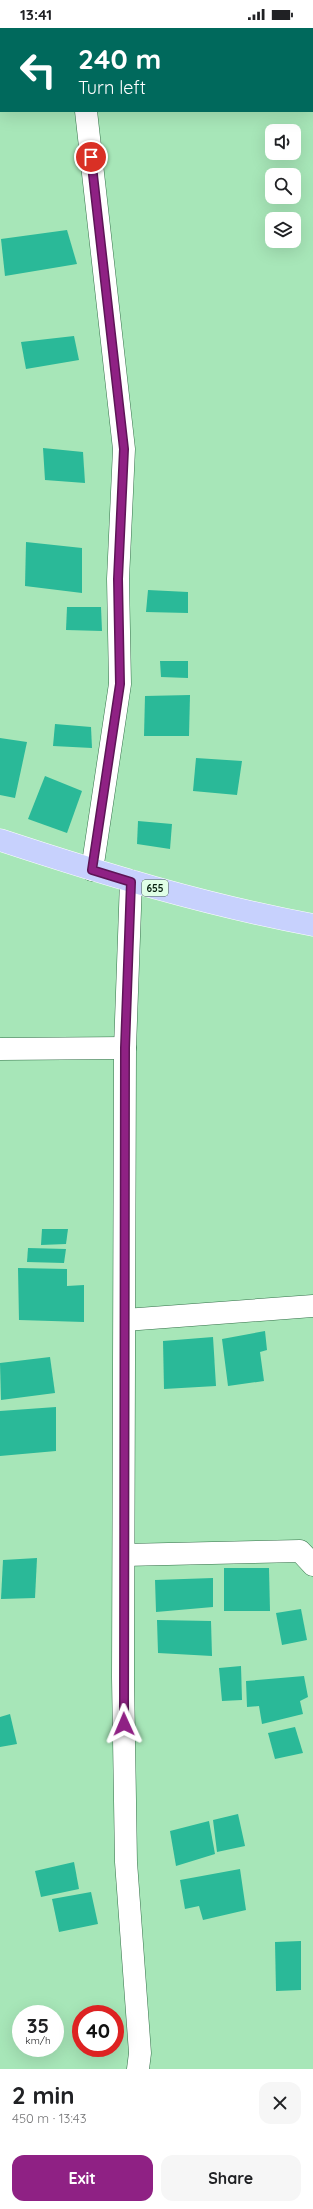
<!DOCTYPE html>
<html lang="en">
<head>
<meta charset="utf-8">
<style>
	:root { --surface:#fff; --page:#f6f6f6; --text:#202124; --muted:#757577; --accent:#8f2184 }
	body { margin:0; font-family:Quicksand,sans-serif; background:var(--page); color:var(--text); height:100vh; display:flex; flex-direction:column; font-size:15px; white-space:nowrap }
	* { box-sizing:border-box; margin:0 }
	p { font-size:13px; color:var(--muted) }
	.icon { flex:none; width:22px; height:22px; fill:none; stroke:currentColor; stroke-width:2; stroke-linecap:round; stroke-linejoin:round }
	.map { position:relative; height:2041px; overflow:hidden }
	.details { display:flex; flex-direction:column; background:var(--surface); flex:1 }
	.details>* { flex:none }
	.banner { position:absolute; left:0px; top:0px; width:313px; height:84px; box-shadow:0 4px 16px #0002; background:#00695c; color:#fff; overflow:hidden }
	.fabs { position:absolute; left:265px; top:96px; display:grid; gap:8px }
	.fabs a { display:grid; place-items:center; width:36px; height:36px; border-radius:8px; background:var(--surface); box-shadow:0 4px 16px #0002; font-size:20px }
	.speed { position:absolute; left:12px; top:1977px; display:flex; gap:8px; font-size:20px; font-weight:700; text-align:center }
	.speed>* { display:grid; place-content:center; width:52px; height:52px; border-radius:50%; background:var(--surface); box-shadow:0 4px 16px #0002; line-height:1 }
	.speed small { font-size:10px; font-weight:400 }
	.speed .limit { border:6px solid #d22; background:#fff; color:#111 }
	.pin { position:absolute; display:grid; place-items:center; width:34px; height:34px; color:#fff; margin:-17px; border:2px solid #fff; border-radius:50%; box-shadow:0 1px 4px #0007 }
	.me { position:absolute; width:44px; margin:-22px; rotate:359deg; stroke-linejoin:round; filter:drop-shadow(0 0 3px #0008) }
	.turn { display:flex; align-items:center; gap:14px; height:84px; padding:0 12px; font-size:18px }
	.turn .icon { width:52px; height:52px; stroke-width:2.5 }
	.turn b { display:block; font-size:28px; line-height:34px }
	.round { display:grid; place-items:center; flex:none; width:42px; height:42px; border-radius:12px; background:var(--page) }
	.headline { display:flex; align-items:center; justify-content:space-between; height:68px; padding:0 12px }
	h1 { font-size:24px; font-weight:700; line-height:30px }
	.primary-button { display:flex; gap:8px; margin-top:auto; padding:8px 12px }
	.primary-button a { flex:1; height:46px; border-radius:12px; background:var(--accent); color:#fff; font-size:16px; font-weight:700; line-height:46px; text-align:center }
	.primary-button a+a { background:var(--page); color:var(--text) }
	.status { display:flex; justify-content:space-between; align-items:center; height:28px; padding:0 20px; background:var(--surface); direction:ltr }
	.status svg { height:11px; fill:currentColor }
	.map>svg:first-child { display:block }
</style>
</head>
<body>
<div class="status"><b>13:41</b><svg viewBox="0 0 49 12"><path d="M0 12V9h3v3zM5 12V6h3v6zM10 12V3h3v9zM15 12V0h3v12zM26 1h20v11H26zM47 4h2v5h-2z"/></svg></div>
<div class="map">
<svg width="313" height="2041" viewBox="0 0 313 2041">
	<rect width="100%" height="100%" fill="#a7e6b8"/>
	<g fill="#2ab998">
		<path d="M 67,202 L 77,236 L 5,248 L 1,211 Z"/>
		<path d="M 74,308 L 79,332 L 26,341 L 21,314 Z"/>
		<path d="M 43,420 L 83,424 L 85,455 L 45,452 Z"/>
		<path d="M 26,514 L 82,520 L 82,565 L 25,558 Z"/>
		<path d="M 148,562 L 188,564 L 188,585 L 146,584 Z"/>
		<path d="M 67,579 L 101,579 L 102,603 L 66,602 Z"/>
		<path d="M 160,633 L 188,633 L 188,650 L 161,649 Z"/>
		<path d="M 190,667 L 189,708 L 144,708 L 145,668 Z"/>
		<path d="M 55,696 L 91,699 L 92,720 L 53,718 Z"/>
		<path d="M 0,710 L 27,714 L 15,770 L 0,767 Z"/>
		<path d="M 196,730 L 242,733 L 237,767 L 193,763 Z"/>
		<path d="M 45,748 L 82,763 L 67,805 L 28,791 Z"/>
		<path d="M 138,793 L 172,796 L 170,821 L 137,816 Z"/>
		<path d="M 42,1201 L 68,1201 L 66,1216 L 41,1217 Z"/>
		<path d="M 28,1220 L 66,1221 L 64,1235 L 27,1234 Z"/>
		<path d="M 18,1240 L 67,1241 L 67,1258 L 84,1257 L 84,1294 L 19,1292 Z"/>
		<path d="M 265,1303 L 267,1322 L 260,1324 L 264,1353 L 228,1358 L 222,1311 Z"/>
		<path d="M 213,1309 L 216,1358 L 164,1361 L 163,1313 Z"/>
		<path d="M 50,1329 L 55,1365 L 1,1372 L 0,1335 Z"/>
		<path d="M 56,1379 L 56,1423 L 0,1428 L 0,1383 Z"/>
		<path d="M 37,1530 L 35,1570 L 1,1571 L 3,1532 Z"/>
		<path d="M 224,1540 L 269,1540 L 270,1583 L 224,1583 Z"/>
		<path d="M 213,1550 L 213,1579 L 156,1584 L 155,1552 Z"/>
		<path d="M 301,1581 L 307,1612 L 282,1617 L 276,1585 Z"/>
		<path d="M 157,1592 L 211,1593 L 212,1628 L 158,1625 Z"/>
		<path d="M 241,1638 L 242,1672 L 222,1673 L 219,1640 Z"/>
		<path d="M 304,1648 L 308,1669 L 300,1673 L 303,1686 L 262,1696 L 259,1678 L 247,1679 L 246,1653 Z"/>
		<path d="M 10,1686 L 17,1716 L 0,1719 L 0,1689 Z"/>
		<path d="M 295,1699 L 303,1725 L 275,1731 L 268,1705 Z"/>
		<path d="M 238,1786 L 245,1818 L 217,1824 L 213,1792 Z"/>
		<path d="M 209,1793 L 215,1826 L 176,1838 L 170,1803 Z"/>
		<path d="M 74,1834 L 79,1861 L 41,1869 L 35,1843 Z"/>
		<path d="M 240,1841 L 246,1882 L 203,1892 L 199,1878 L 185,1881 L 180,1852 Z"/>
		<path d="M 91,1864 L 98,1896 L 59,1904 L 52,1871 Z"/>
		<path d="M 301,1913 L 301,1962 L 276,1963 L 275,1914 Z"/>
	</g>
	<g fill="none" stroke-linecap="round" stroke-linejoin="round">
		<defs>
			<g id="minor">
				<path d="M 0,33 L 1,33"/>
				<path d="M 86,83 L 124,421 L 118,551 L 120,656 L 92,842"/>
				<path d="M 0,1021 L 125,1020"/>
				<path d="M 125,1292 L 313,1278"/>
				<path d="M 124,1527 L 300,1523 L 313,1537"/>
			</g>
			<path id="tertiary" d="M 131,853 L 125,1020 L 123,1650 L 126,1834 L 140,2025 L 138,2041"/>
			<path id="primary" d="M 0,812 C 103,846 206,877 313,897"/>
		</defs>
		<use href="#minor" stroke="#337048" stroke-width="23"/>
		<use href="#tertiary" stroke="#337048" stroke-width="23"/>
		<use href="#primary" stroke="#fff" stroke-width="23"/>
		<use href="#minor" stroke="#fff" stroke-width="22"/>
		<use href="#tertiary" stroke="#fff" stroke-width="22"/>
		<use href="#primary" stroke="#c7d1fd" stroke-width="22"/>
	</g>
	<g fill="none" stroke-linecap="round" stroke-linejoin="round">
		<defs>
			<path id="route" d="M 91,129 L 124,421 L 118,551 L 120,656 L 92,842 L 131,854 L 125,1020 L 124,1696"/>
		</defs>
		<use href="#route" stroke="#5d1556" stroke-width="10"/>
		<use href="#route" stroke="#8f2184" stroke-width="7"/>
	</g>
	<g text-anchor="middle" stroke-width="3.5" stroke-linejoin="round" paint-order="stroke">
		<rect fill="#e0ffe7" stroke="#47624f" stroke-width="1" x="142" y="852" width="26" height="16" rx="3"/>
		<g font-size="10" font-weight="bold" fill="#051f0e">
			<text x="155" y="864">655</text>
		</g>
	</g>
</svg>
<div class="fabs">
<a><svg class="icon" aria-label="sound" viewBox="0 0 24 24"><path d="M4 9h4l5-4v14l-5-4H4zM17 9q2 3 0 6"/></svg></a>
<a><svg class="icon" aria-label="search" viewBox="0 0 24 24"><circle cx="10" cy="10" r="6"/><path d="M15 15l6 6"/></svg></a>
<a><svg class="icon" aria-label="layers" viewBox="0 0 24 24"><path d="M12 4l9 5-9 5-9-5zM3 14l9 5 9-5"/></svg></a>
</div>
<div class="speed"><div>35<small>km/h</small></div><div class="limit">40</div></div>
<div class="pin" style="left:91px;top:129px;background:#d93025"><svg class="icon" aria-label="arrive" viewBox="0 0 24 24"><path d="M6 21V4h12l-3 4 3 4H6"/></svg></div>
<svg class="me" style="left:124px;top:1696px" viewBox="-20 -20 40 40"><path d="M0-17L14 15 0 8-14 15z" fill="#8f2184" stroke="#fff" stroke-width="4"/></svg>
<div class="banner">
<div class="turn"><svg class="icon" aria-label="left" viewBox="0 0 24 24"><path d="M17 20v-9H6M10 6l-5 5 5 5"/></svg><div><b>240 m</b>Turn left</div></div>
</div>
</div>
<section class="details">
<div class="headline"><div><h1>2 min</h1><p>450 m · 13:43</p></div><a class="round"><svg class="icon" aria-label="close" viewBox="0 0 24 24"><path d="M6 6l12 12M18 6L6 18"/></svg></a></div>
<div class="primary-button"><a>Exit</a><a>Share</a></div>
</section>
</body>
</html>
